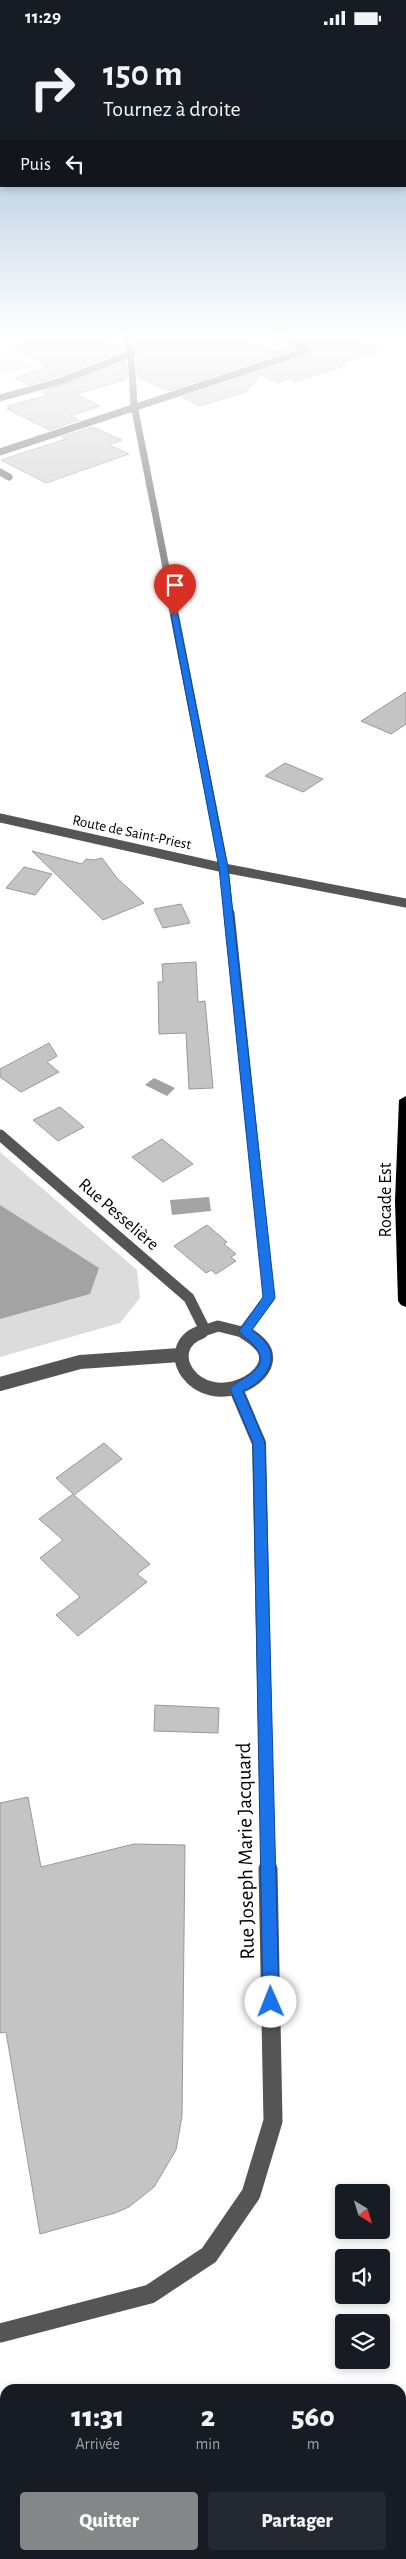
<!DOCTYPE html>
<html lang="fr">
<head>
<meta charset="utf-8">
<style>
	:root { --surface:#171b24; --page:#242831; --text:#f1f3f6; --muted:#9ea1a6; --accent:#858687 }
	body { margin:0; font-family:"Alegreya Sans",sans-serif; background:var(--page); color:var(--text); height:100vh; display:flex; flex-direction:column; font-size:19px; white-space:nowrap }
	* { box-sizing:border-box; margin:0 }
	p { font-size:16px; color:var(--muted) }
	.icon { flex:none; width:28px; height:28px; fill:none; stroke:currentColor; stroke-width:2; stroke-linecap:round; stroke-linejoin:round }
	.map { position:relative; flex:1; overflow:hidden }
	.side { position:absolute; left:0px; top:2349px; width:406px; height:176px; display:flex; flex-direction:column; background:var(--surface); border-radius:15px 15px 0 0; box-shadow:0 2px 8px #0003 }
	.side>* { flex:none }
	.banner { position:absolute; left:0px; top:0px; width:406px; height:152px; box-shadow:0 2px 8px #0003; background:#171b24; color:var(--text); overflow:hidden }
	.needle { width:32px; rotate:142deg }
	.controls { position:absolute; left:335px; top:2149px; display:grid; gap:10px }
	.controls a { display:grid; place-items:center; width:55px; height:55px; border-radius:5px; background:var(--surface); box-shadow:0 2px 8px #0003; font-size:25px }
	.pin { position:absolute; display:grid; place-items:center; width:42px; height:42px; color:#fff; margin:-51px -21px; border-radius:50% 50% 50% 0; rotate:-45deg; box-shadow:0 0 5px #0007 }
	.pin .icon { rotate:45deg }
	.me { position:absolute; width:55px; margin:-28px; rotate:359deg; stroke-linejoin:round; filter:drop-shadow(0 0 4px #0008) }
	.turn { display:flex; align-items:center; gap:18px; height:105px; padding:0 20px; font-size:22px }
	.turn .icon { width:65px; height:65px; stroke-width:2.5 }
	.turn b { display:block; font-size:35px; line-height:42px }
	.then { display:flex; align-items:center; height:48px; padding:0 20px; background:#0003; gap:10px; font-size:19px }
	.eta { display:flex; justify-content:space-evenly; align-items:center; height:85px; text-align:center }
	.eta b { font-size:30px; font-weight:800; line-height:35px }
	.cta { display:flex; gap:10px; margin-top:auto; padding:10px 20px }
	.cta a { flex:1; height:58px; border-radius:5px; background:var(--accent); color:#fff; font-size:20px; font-weight:800; line-height:58px; text-align:center }
	.cta a+a { background:var(--page); color:var(--text) }
	.status { display:flex; justify-content:space-between; align-items:center; height:35px; padding:0 25px; background:var(--surface); direction:ltr }
	.status svg { height:14px; fill:currentColor }
	.map>svg:first-child { display:block }
</style>
</head>
<body>
<div class="status"><b>11:29</b><svg viewBox="0 0 49 12"><path d="M0 12V9h3v3zM5 12V6h3v6zM10 12V3h3v9zM15 12V0h3v12zM26 1h20v11H26zM47 4h2v5h-2z"/></svg></div>
<div class="map">
<svg width="406" height="2524" viewBox="0 0 406 2524">
	<rect width="100%" height="100%" fill="#fff"/>
	<g fill="#dcdcdc">
		<path d="M 0,316 L 31,332 L 0,340 Z"/>
		<path d="M 0,1117 L 137,1235 L 140,1263 L 120,1288 L 0,1322 Z"/>
	</g>
	<g fill="#a3a3a3">
		<path d="M 154,1043 L 175,1053 L 167,1061 L 145,1050 Z"/>
		<path d="M 209,1162 L 211,1176 L 172,1180 L 170,1165 Z"/>
		<path d="M 0,1170 L 99,1233 L 90,1259 L 0,1284 Z"/>
	</g>
	<g fill="#c4c4c4" stroke="#999">
		<path d="M 85,298 L 105,298 L 111,310 L 121,307 L 124,316 L 56,342 L 28,350 L 15,343 L 48,331 L 6,310 Z"/>
		<path d="M 151,298 L 231,298 L 274,317 L 289,312 L 294,314 L 168,356 L 138,342 L 136,318 L 132,304 Z"/>
		<path d="M 334,298 L 377,313 L 374,314 L 378,316 L 342,328 L 347,330 L 294,347 L 288,344 L 278,348 L 261,340 L 246,357 L 200,371 L 182,362 L 310,320 L 313,317 L 312,312 L 304,307 Z"/>
		<path d="M 126,327 L 127,344 L 77,359 L 100,371 L 70,381 L 79,385 L 49,395 L 7,374 L 10,373 L 7,371 L 48,360 L 42,357 Z"/>
		<path d="M 93,392 L 122,405 L 109,410 L 129,419 L 46,448 L 1,425 L 66,404 L 62,402 Z"/>
		<path d="M 406,657 L 406,689 L 391,699 L 361,686 Z"/>
		<path d="M 285,728 L 323,744 L 303,757 L 265,741 Z"/>
		<path d="M 32,816 L 82,829 L 86,824 L 94,825 L 102,823 L 117,843 L 144,868 L 103,885 Z"/>
		<path d="M 24,832 L 52,839 L 35,860 L 6,853 Z"/>
		<path d="M 181,869 L 190,888 L 163,893 L 154,874 Z"/>
		<path d="M 196,927 L 198,967 L 205,966 L 213,1053 L 189,1054 L 186,998 L 159,999 L 158,947 L 163,947 L 162,929 Z"/>
		<path d="M 49,1008 L 57,1021 L 47,1027 L 59,1037 L 21,1057 L 0,1042 L 0,1034 Z"/>
		<path d="M 60,1072 L 84,1092 L 58,1106 L 33,1085 Z"/>
		<path d="M 162,1104 L 193,1129 L 163,1147 L 132,1122 Z"/>
		<path d="M 207,1190 L 227,1207 L 224,1209 L 236,1219 L 231,1222 L 236,1226 L 216,1239 L 211,1235 L 206,1238 L 174,1211 Z"/>
		<path d="M 104,1408 L 122,1424 L 74,1460 L 150,1529 L 137,1539 L 147,1547 L 78,1601 L 56,1580 L 80,1562 L 40,1523 L 63,1505 L 39,1484 L 73,1459 L 56,1443 Z"/>
		<path d="M 155,1670 L 219,1673 L 218,1698 L 154,1696 Z"/>
		<path d="M 28,1762 L 41,1832 L 134,1809 L 185,1810 L 182,2081 L 176,2115 L 154,2152 L 129,2172 L 115,2178 L 40,2199 L 6,1997 L 0,1998 L 0,1768 Z"/>
	</g>
	<g fill="none" stroke-linecap="round" stroke-linejoin="round">
		<g stroke="#555" stroke-width="7">
			<path d="M 124,298 L 131,319 L 134,370 L 170,553"/>
			<path d="M 0,363 L 58,347 L 131,319"/>
			<path d="M 0,417 L 308,315 L 277,300"/>
			<path d="M 0,437 L 9,442"/>
		</g>
		<g stroke="#555" stroke-width="9">
			<path d="M 169,552 L 224,833 L 229,880"/>
			<path d="M 0,783 L 224,833 L 406,868"/>
		</g>
		<g stroke="#555" stroke-width="11">
			<path d="M 229,878 L 269,1263 L 245,1295"/>
			<path d="M 0,1100 L 189,1263 L 204,1293"/>
			<path d="M 197,1298 L 218,1291 L 246,1298"/>
		</g>
		<g stroke="#555" stroke-width="14">
			<path d="M 201,1297 C 157,1313 195,1375 247,1348 C 255,1344 265,1335 266,1325 C 268,1312 254,1303 244,1297"/>
			<path d="M 0,1349 L 80,1327 L 180,1320"/>
			<path d="M 236,1354 L 259,1408 L 268,1836"/>
		</g>
		<path stroke="#555" stroke-width="19" d="M 0,2298 L 150,2259 L 209,2220 L 251,2159 L 273,2086 L 268,1834"/>
		<path fill="#000" fill-rule="evenodd" d="M 406,1061 L 406,1272 L 401,1270 L 398,1266 L 395,1166 L 399,1065 Z"/>
	</g>
	<linearGradient id="sky" x2="0" y2="1"><stop stop-color="#8cadcc"/><stop offset="0.46" stop-color="#fff"/><stop offset="1" stop-color="#fff" stop-opacity="0"/></linearGradient>
	<rect width="406" height="651" fill="url(#sky)"/>
	<path fill="#1a73e8" stroke="#114b97" d="M 175,577 L 178,580 L 228,833 L 275,1263 L 252,1295 C 257,1299 263,1304 267,1309 C 280,1329 260,1349 243,1356 L 265,1408 L 279,1967 L 276,1972 L 271,1975 L 265,1972 L 263,1967 L 253,1408 L 230,1354 C 236,1344 273,1336 256,1313 C 252,1306 244,1303 239,1296 L 263,1262 L 219,833 L 171,580 Z"/>
	<g text-anchor="middle" stroke-width="4" stroke-linejoin="round" paint-order="stroke">
		<g font-size="15" fill="#000" stroke="#fff">
			<text transform="translate(132 797) rotate(12)" y="5">Route de Saint-Priest</text>
		</g>
		<g font-size="18" fill="#000" stroke="#fff">
			<text transform="translate(385 1165) rotate(-90)" y="6">Rocade Est</text>
			<text transform="translate(119 1179) rotate(41)" y="6">Rue Pesselière</text>
		</g>
		<g font-size="21" fill="#000" stroke="#fff">
			<text transform="translate(245 1816) rotate(-91)" y="7">Rue Joseph Marie Jacquard</text>
		</g>
	</g>
</svg>
<div class="controls">
<a><svg class="needle" viewBox="-14 -14 28 28"><path d="M0-13l5 13h-10z" fill="#e53935"/><path d="M0 13l5-13h-10z" fill="#9ea1a6"/></svg></a>
<a><svg class="icon" aria-label="sound" viewBox="0 0 24 24"><path d="M4 9h4l5-4v14l-5-4H4zM17 9q2 3 0 6"/></svg></a>
<a><svg class="icon" aria-label="layers" viewBox="0 0 24 24"><path d="M12 4l9 5-9 5-9-5zM3 14l9 5 9-5"/></svg></a>
</div>
<div class="pin" style="left:175px;top:580px;background:#d93025"><svg class="icon" aria-label="arrive" viewBox="0 0 24 24"><path d="M6 21V4h12l-3 4 3 4H6"/></svg></div>
<svg class="me" style="left:271px;top:1967px" viewBox="-20 -20 40 40"><circle r="19" fill="#fff"/><path d="M0-13L10 11 0 6-10 11z" fill="#1a73e8"/></svg>
<div class="banner">
<div class="turn"><svg class="icon" aria-label="right" viewBox="0 0 24 24"><path d="M7 20v-9h11M14 6l5 5-5 5"/></svg><div><b>150 m</b>Tournez à droite</div></div>
<div class="then">Puis<svg class="icon" aria-label="left" viewBox="0 0 24 24"><path d="M17 20v-9H6M10 6l-5 5 5 5"/></svg></div>
</div>
<section class="side">
<div class="eta">
<div><b>11:31</b><p>Arrivée</p></div>
<div><b>2</b><p>min</p></div>
<div><b>560</b><p>m</p></div>
</div>
<div class="cta"><a>Quitter</a><a>Partager</a></div>
</section>
</div>
</body>
</html>
